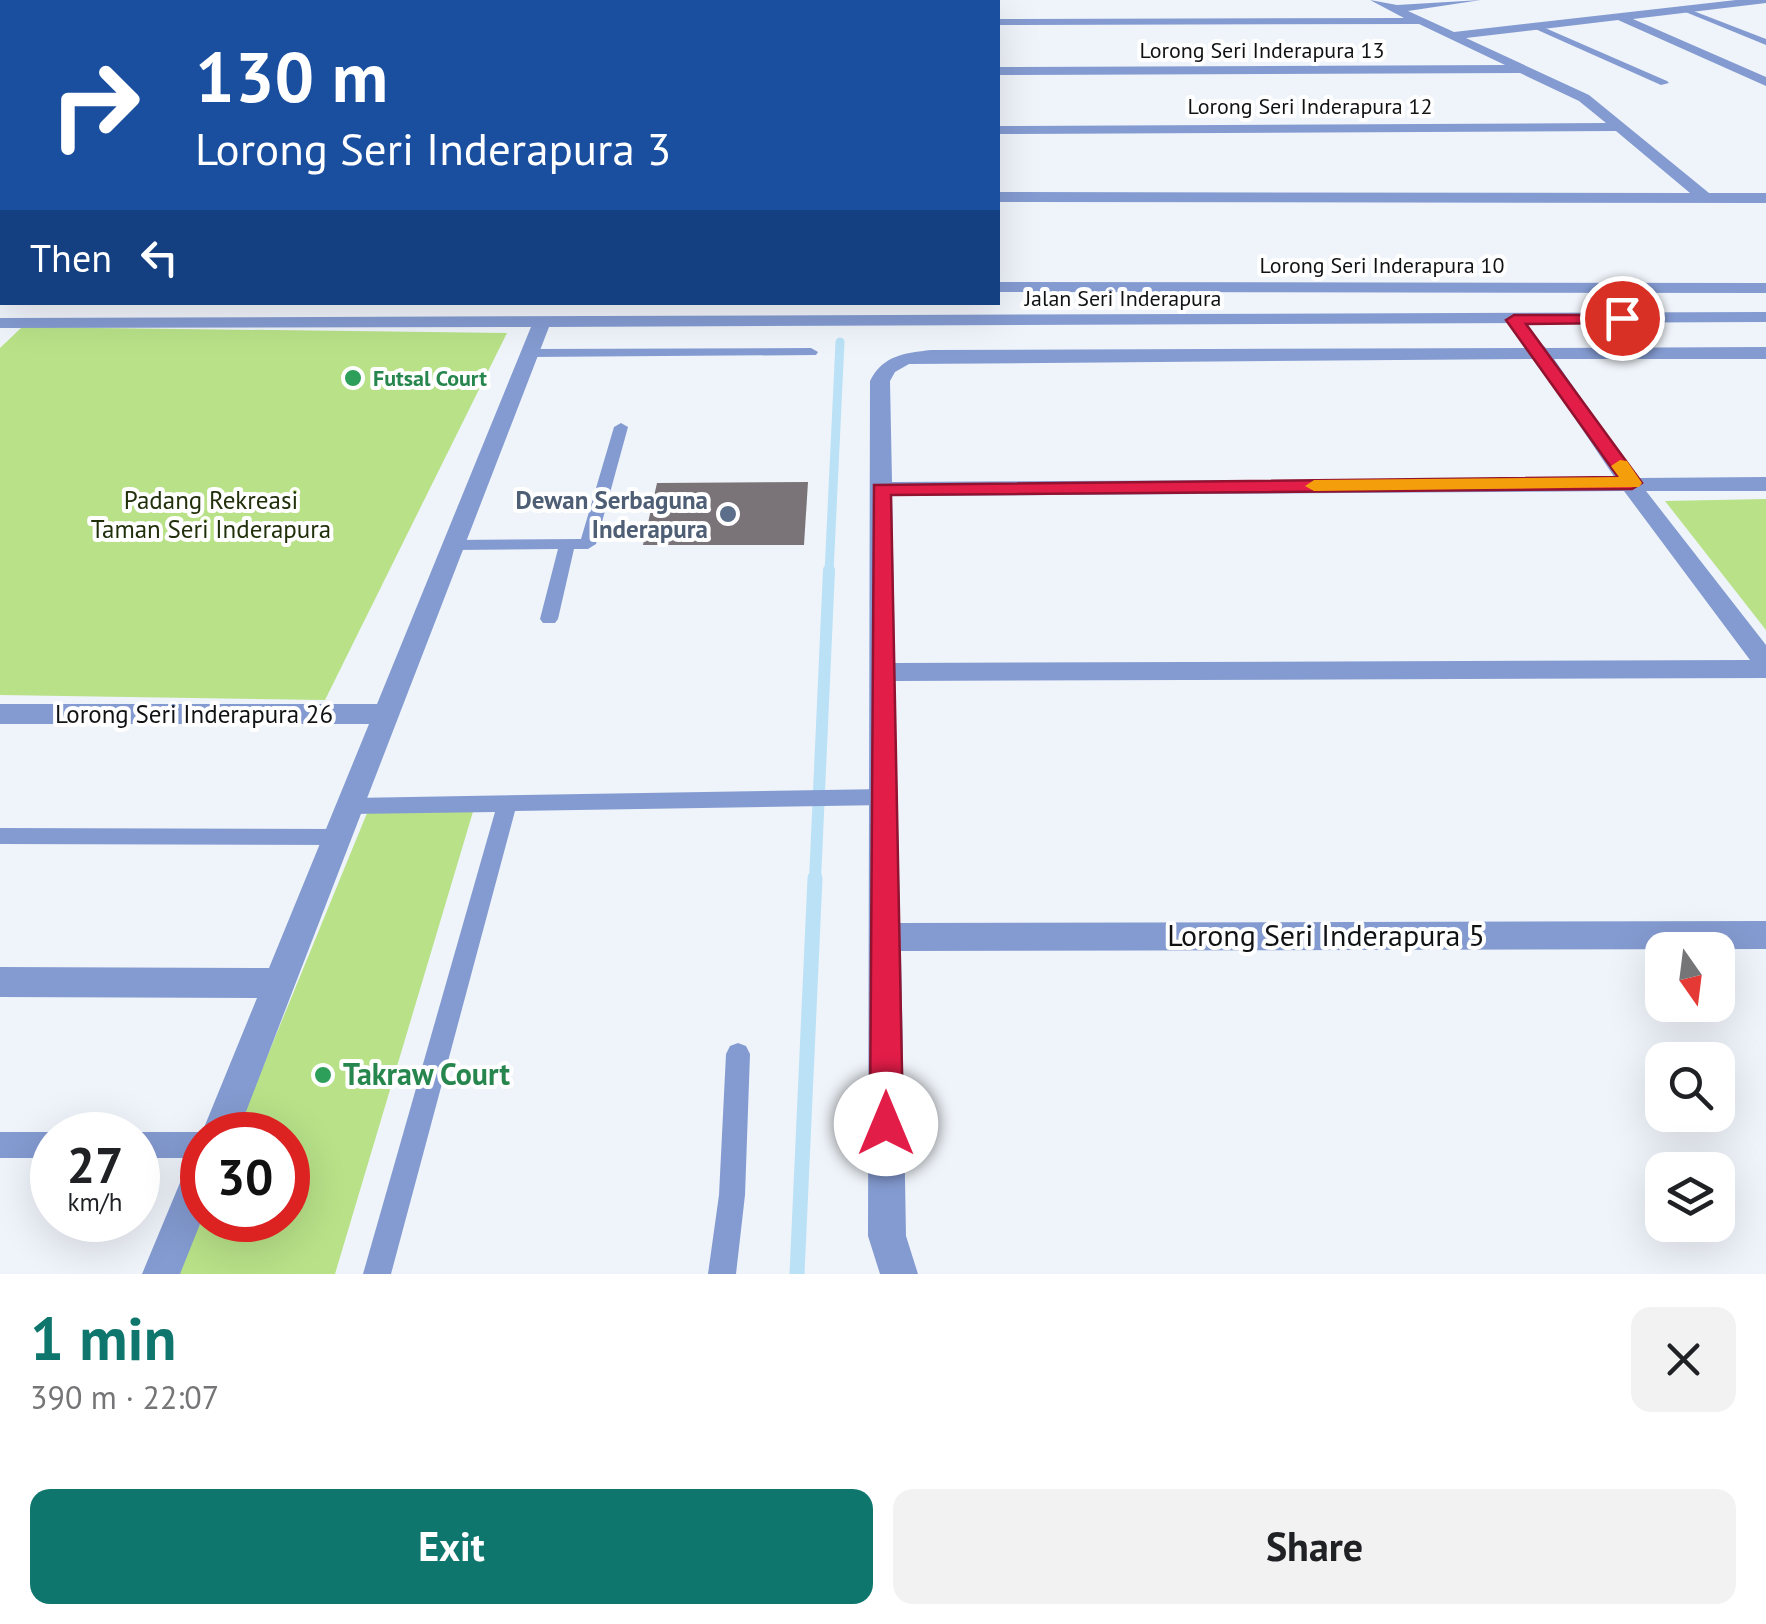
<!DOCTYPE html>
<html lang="en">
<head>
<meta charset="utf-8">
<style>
	:root { --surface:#fff; --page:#f2f2f2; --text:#202124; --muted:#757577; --accent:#0f766e }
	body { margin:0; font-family:"PT Sans",sans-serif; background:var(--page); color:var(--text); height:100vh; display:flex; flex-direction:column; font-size:38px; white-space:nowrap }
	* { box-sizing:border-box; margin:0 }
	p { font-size:32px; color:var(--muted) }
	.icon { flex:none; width:55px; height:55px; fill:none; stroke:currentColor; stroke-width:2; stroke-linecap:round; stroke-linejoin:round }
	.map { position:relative; height:1274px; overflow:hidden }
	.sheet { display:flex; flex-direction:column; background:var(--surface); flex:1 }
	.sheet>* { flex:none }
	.hud { position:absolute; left:0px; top:0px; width:1000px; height:305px; box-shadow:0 10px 40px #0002; background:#1a4fa0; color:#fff; overflow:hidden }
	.needle { width:65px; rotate:166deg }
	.buttons { position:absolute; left:1645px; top:932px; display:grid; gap:20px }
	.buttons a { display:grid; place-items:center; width:90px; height:90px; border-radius:20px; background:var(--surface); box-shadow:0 10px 40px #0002; font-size:50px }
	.speed { position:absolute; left:30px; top:1112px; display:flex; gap:20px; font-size:50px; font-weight:700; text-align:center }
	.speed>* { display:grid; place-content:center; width:130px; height:130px; border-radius:50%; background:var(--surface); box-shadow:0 10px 40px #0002; line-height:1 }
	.speed small { font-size:25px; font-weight:400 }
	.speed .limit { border:15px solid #d22; background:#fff; color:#111 }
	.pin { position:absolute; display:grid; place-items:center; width:85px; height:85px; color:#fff; margin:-42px; border:5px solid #fff; border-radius:50%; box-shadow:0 2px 10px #0007 }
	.me { position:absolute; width:110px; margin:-55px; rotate:0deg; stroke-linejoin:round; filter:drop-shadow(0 0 8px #0008) }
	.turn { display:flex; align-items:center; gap:35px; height:210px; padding:0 30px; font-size:45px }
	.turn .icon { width:130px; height:130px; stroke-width:2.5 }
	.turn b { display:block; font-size:70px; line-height:85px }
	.then { display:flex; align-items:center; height:95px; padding:0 30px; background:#0003; gap:20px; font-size:38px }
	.round { display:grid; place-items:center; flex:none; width:105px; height:105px; border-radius:20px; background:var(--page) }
	.summary { display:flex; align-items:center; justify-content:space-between; height:170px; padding:0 30px }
	h1 { font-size:60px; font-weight:600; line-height:75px; color:var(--accent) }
	.action { display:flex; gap:20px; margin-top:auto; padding:20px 30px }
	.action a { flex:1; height:115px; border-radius:20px; background:var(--accent); color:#fff; font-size:40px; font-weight:600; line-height:115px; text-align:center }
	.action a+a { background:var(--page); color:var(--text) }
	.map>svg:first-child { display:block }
</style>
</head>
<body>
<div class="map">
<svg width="1766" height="1274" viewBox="0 0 1766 1274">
	<rect width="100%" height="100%" fill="#eff4fa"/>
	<g fill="#b8e188">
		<path d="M 22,327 L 507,333 L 325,700 L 0,695 L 0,348 Z"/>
		<path d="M 1766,499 L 1766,630 L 1665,501 Z"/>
		<path d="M 372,801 L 475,805 L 335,1274 L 177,1274 L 202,1213 L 202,1220 L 288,1220 L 288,1135 L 235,1135 Z"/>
	</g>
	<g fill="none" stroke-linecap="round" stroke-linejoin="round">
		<path stroke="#bae1f6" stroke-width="9" d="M 829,573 L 840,342"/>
		<path stroke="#bae1f6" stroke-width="12" d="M 815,880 L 829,570"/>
		<path stroke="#bae1f6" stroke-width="15" d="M 797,1274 L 815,878"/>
	</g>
	<path fill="#7a7479" d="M 808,482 L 804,545 L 643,545 L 657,483 Z"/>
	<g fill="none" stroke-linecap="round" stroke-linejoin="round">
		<g fill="#849bd1" fill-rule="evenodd">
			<rect x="0" y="7" width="2" height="4"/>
			<path d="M 1683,7 L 1766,39 L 1766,45 L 1683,11 Z"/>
			<path d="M 1536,24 L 1667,81 L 1669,83 L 1661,85 L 1533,28 Z"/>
			<path d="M 2,70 L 2,77 L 0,78 L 0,71 Z"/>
			<rect x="0" y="111" width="2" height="6"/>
			<rect x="0" y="171" width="2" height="6"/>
			<rect x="0" y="243" width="2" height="6"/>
			<path d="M 811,348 L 818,352 L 816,355 L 530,357 L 523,353 L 530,349 Z"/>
			<path d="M 621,423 L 628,427 L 596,544 L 588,549 L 574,549 L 558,619 L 555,623 L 543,623 L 540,619 L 558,549 L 454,550 L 446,545 L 454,540 L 581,539 L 614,427 Z"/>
			<path d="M 885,789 L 892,791 L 895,797 L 892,803 L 885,805 L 515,811 L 391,1274 L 363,1274 L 495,812 L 352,814 L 345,812 L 342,806 L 345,800 L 352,798 Z"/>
			<path d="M 0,828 L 341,829 L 348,831 L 351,837 L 348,843 L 341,845 L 0,844 Z"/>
			<path d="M 738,1043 L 746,1046 L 750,1054 L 745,1195 L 736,1274 L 708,1274 L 719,1195 L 726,1054 L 730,1046 Z"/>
			<path d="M 0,1132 L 52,1132 L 58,1135 L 52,1135 L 52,1158 L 0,1158 Z"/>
			<path d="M 138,1132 L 202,1132 L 208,1135 L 202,1135 L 202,1158 L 138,1158 L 138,1135 L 132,1135 Z"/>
		</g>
		<g fill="#849bd1" fill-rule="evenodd">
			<path d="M 824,0 L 836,0 L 836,2 L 825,2 Z"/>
			<path d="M 881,0 L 893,0 L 893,2 L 882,2 Z"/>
			<path d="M 924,0 L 936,0 L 936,2 L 925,2 Z"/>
			<path d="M 1370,0 L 1397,5 L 1481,0 L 1408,11 L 1454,32 L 1736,0 L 1766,0 L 1766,3 L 1633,19 L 1766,77 L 1766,86 L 1618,20 L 1466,38 L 1589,95 L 1709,193 L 1766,193 L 1766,203 L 998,202 L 998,192 L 1690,193 L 1616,131 L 998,134 L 998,126 L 1606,123 L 1579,101 L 1520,73 L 998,75 L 998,67 L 1505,65 L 1419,24 L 998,25 L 998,19 L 1404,18 Z"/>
			<path d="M 2,27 L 2,35 L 0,36 L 0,28 Z"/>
			<rect x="0" y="85" width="2" height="8"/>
			<rect x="0" y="204" width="2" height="10"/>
			<path d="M 998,282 L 1766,283 L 1766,293 L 998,292 Z"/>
			<rect x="0" y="286" width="2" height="10"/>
			<path d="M 1766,312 L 1766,322 L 549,327 L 237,1135 L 202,1135 L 202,1138 L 201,1135 L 257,998 L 0,997 L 0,967 L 269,968 L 369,724 L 0,724 L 0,704 L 377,704 L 531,327 L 0,328 L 0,318 Z"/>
			<path d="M 1533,337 L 1546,348 L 1766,347 L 1766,359 L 1554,359 L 1637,478 L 1766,477 L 1766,491 L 1646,491 L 1766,645 L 1766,678 L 895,681 L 900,923 L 1766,921 L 1766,949 L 901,951 L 906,1236 L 918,1274 L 880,1274 L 868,1236 L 870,381 C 883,355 905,353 931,350 L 1527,348 L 1524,343 ZM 1535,359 L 1615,478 L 892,482 L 890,381 L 895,372 L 909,364 ZM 1624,491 L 1750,660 L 895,663 L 892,496 Z"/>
			<path d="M 202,1156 L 202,1219 L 180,1274 L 142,1274 L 189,1161 Z"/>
		</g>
	</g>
	<path fill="#e11d48" stroke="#92132f" stroke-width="2.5" d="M 1628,315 L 1630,318 L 1622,323 L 1526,324 L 1642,483 L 1632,489 L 891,495 L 903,1124 L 898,1136 L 886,1140 L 875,1136 L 870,1124 L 874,485 L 1618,477 L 1506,320 L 1514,315 Z"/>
	<path fill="#f59e0b" d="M 1620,460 L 1627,461 L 1642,483 L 1639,487 L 1314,491 L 1305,486 L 1314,480 L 1619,477 L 1611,466 Z"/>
	<g fill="#2e9e5b" stroke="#fff" stroke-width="4">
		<circle cx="353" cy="378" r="10"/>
		<circle cx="323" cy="1075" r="10"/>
	</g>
	<circle fill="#5c6f8a" stroke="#fff" stroke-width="4" cx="728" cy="514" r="10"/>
	<g text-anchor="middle" stroke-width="8" stroke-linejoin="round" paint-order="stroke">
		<g font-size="22" fill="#111214" stroke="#fff">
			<text x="1262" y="58">Lorong Seri Inderapura 13</text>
			<text x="1310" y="114">Lorong Seri Inderapura 12</text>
			<text x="1382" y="273">Lorong Seri Inderapura 10</text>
			<text x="1123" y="306">Jalan Seri Inderapura</text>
		</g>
		<g font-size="22" font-weight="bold" fill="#27864d" stroke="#fff" text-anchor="start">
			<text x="373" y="386">Futsal Court</text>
		</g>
		<g font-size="25" fill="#21300a" stroke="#fff">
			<text x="211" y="509">Padang Rekreasi<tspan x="211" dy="29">Taman Seri Inderapura</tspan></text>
		</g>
		<g font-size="25" font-weight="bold" fill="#4e5e75" stroke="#fff" text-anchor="end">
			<text x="708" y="509">Dewan Serbaguna<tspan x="708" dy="29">Inderapura</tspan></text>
		</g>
		<g font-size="25" fill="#111214" stroke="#fff">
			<text x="194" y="723">Lorong Seri Inderapura 26</text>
		</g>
		<g font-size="30" fill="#111214" stroke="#fff">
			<text x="1326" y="946">Lorong Seri Inderapura 5</text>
		</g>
		<g font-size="30" font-weight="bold" fill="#27864d" stroke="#fff" text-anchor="start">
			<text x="343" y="1085">Takraw Court</text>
		</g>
	</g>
</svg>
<div class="buttons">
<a><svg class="needle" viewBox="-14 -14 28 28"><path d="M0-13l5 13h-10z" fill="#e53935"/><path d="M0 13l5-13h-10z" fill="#757577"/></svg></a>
<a><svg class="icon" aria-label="search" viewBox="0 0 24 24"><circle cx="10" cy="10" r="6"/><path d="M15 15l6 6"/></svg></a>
<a><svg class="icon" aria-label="layers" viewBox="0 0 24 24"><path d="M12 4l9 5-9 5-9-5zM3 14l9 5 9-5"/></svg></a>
</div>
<div class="speed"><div>27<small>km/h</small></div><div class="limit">30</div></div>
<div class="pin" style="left:1622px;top:318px;background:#d93025"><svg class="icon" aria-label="arrive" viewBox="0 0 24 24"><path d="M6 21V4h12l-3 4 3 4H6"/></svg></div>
<svg class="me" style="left:886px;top:1124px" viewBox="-20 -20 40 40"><circle r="19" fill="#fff"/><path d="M0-13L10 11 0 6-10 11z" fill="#e11d48"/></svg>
<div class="hud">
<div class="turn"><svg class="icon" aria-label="right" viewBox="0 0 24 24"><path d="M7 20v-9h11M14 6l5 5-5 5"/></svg><div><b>130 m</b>Lorong Seri Inderapura 3</div></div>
<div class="then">Then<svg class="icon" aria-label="left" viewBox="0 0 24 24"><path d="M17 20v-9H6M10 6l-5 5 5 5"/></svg></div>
</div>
</div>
<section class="sheet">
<div class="summary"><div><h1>1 min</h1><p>390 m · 22:07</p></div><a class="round"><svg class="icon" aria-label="close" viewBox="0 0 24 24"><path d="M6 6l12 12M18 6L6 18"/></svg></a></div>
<div class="action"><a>Exit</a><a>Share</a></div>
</section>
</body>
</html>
